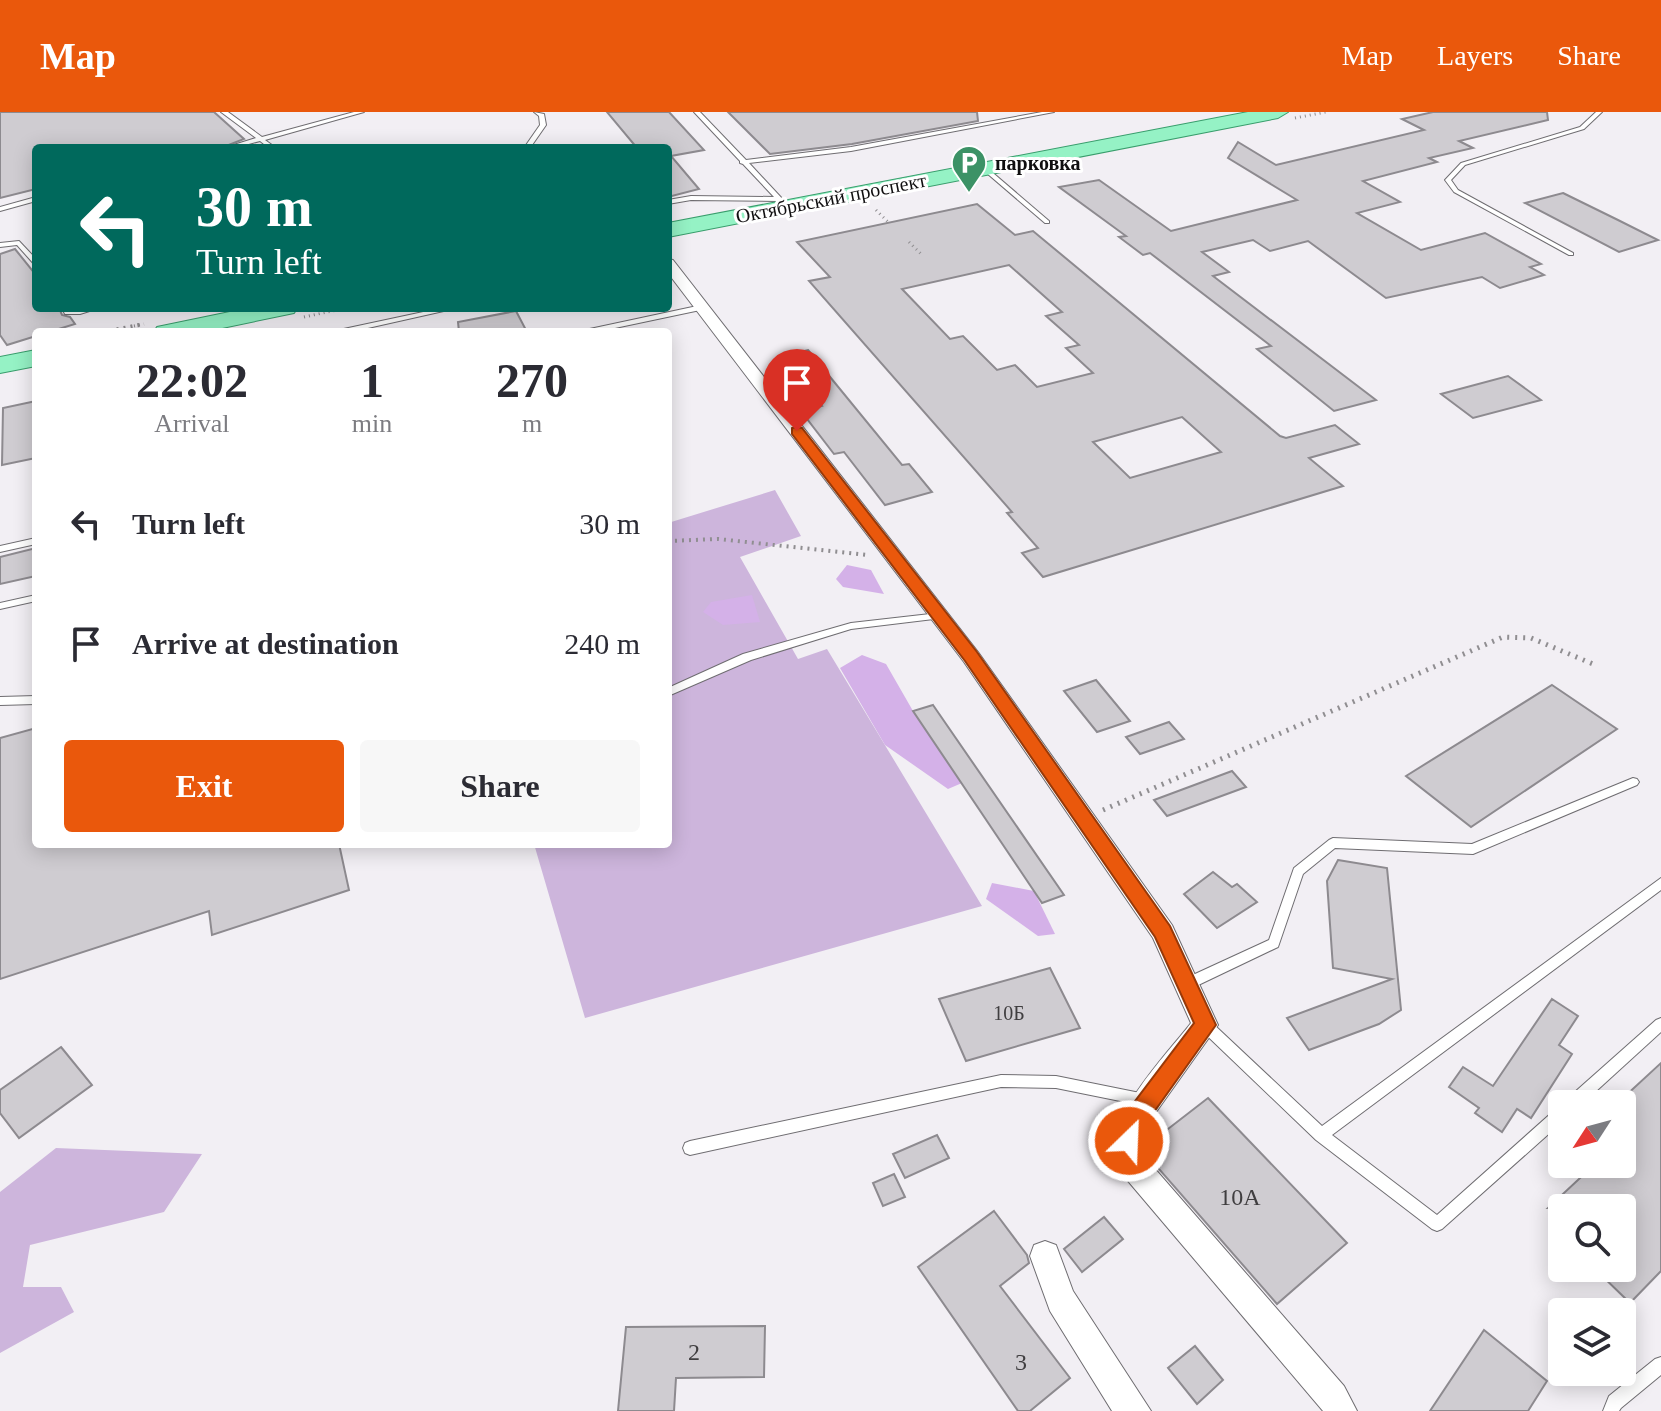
<!DOCTYPE html>
<html lang="en">
<head>
<meta charset="utf-8">
<style>
	:root { --surface:#fff; --page:#f7f7f7; --text:#2b2b33; --muted:#7c7c81; --accent:#ea580c }
	body { margin:0; font-family:Georgia,serif; background:var(--page); color:var(--text); height:100vh; display:flex; flex-direction:column; font-size:30px; white-space:nowrap }
	* { box-sizing:border-box; margin:0 }
	p { font-size:26px; color:var(--muted) }
	.icon { flex:none; width:44px; height:44px; fill:none; stroke:currentColor; stroke-width:2; stroke-linecap:round; stroke-linejoin:round }
	.map { position:relative; flex:1; overflow:hidden }
	.panel { position:absolute; left:32px; top:216px; width:640px; height:520px; display:flex; flex-direction:column; background:var(--surface); border-radius:8px; box-shadow:0 4px 20px #0003 }
	.panel>* { flex:none }
	.banner { position:absolute; left:32px; top:32px; width:640px; height:168px; border-radius:8px; box-shadow:0 4px 20px #0003; background:#00695c; color:#fff; overflow:hidden }
	.needle { width:52px; rotate:234deg }
	.fabs { position:absolute; left:1548px; top:978px; display:grid; gap:16px }
	.fabs a { display:grid; place-items:center; width:88px; height:88px; border-radius:8px; background:var(--surface); box-shadow:0 4px 20px #0003; font-size:40px }
	.pin { position:absolute; display:grid; place-items:center; width:68px; height:68px; color:#fff; margin:-82px -34px; border-radius:50% 50% 50% 0; rotate:-45deg; box-shadow:0 0 8px #0007 }
	.pin .icon { rotate:45deg }
	.me { position:absolute; width:88px; margin:-44px; rotate:24deg; stroke-linejoin:round; filter:drop-shadow(0 0 6px #0008) }
	.turn { display:flex; align-items:center; gap:28px; height:168px; padding:0 32px; font-size:36px }
	.turn .icon { width:104px; height:104px; stroke-width:2.5 }
	.turn b { display:block; font-size:56px; line-height:68px }
	.eta { display:flex; justify-content:space-evenly; align-items:center; height:136px; text-align:center }
	.eta b { font-size:48px; font-weight:800; line-height:56px }
	.action { display:flex; gap:16px; margin-top:auto; padding:16px 32px }
	.action a { flex:1; height:92px; border-radius:8px; background:var(--accent); color:#fff; font-size:32px; font-weight:800; line-height:92px; text-align:center }
	.action a+a { background:var(--page); color:var(--text) }
	ul { padding:0; list-style:none }
	li { display:flex; align-items:center; gap:24px; height:120px; padding:0 32px }
	li div { flex:1 }
	li b { display:block; font-size:30px }
	li em { font-style:normal }
	header { display:flex; align-items:center; gap:48px; box-sizing:border-box; height:112px; padding:0 40px; background:var(--accent); color:#fff }
	header strong { font-size:38px }
	nav { display:flex; gap:44px; margin-inline-start:auto; font-size:28px }
	.map>svg:first-child { display:block }
</style>
</head>
<body>
<header>
<strong>Map</strong>
<nav><a>Map</a><a>Layers</a><a>Share</a></nav>
</header>
<div class="map">
<svg width="1661" height="1299" viewBox="0 0 1661 1299">
	<rect width="100%" height="100%" fill="#f2eff4"/>
	<g fill="#cdb5dc">
		<path d="M 775,378 L 801,424 L 740,445 L 798,547 L 827,537 L 982,794 L 585,906 L 534,732 L 668,732 L 668,411 Z"/>
		<path d="M 56,1036 L 202,1042 L 164,1100 L 30,1133 L 23,1175 L 61,1175 L 74,1200 L 0,1241 L 0,1080 Z"/>
	</g>
	<g fill="#d4b1e8">
		<path d="M 847,453 L 871,458 L 884,482 L 843,475 L 836,467 Z"/>
		<path d="M 752,483 L 760,510 L 723,513 L 703,500 L 711,490 Z"/>
		<path d="M 862,543 L 886,552 L 913,599 L 962,671 L 948,677 L 885,633 L 840,556 Z"/>
		<path d="M 992,771 L 1034,779 L 1055,822 L 1038,824 L 986,787 Z"/>
	</g>
	<g fill="#cfccd1" stroke="#8d8a8f" stroke-width="2" fill-rule="evenodd">
		<path d="M 0,0 L 214,0 L 244,27 L 221,36 L 36,36 L 36,77 L 0,86 Z"/>
		<path d="M 607,0 L 669,0 L 704,38 L 671,44 L 699,77 L 668,85 L 668,36 L 637,36 Z"/>
		<path d="M 728,0 L 977,0 L 978,9 L 852,32 L 770,42 Z"/>
		<path d="M 1433,0 L 1547,0 L 1548,8 L 1459,29 L 1473,36 L 1429,46 L 1437,50 L 1363,69 L 1400,90 L 1357,101 L 1421,138 L 1485,121 L 1541,152 L 1530,155 L 1544,163 L 1500,176 L 1482,165 L 1386,186 L 1308,129 L 1270,139 L 1253,128 L 1202,140 L 1229,160 L 1213,164 L 1376,288 L 1334,299 L 1257,237 L 1271,234 L 1150,141 L 1143,143 L 1119,125 L 1126,124 L 1059,75 L 1099,68 L 1171,119 L 1297,88 L 1228,46 L 1238,30 L 1276,53 L 1424,18 L 1402,7 Z"/>
		<path d="M 1563,81 L 1618,108 L 1658,128 L 1619,140 L 1525,91 Z"/>
		<path d="M 977,92 L 1015,123 L 1033,119 L 1280,324 L 1286,326 L 1335,313 L 1359,332 L 1309,346 L 1343,374 L 1043,465 L 1022,441 L 1038,436 L 1007,401 L 1012,400 L 809,169 L 830,165 L 797,130 ZM 1009,153 L 1062,200 L 1046,204 L 1079,233 L 1066,236 L 1093,261 L 1037,275 L 1015,253 L 997,258 L 963,224 L 950,227 L 902,177 ZM 1182,305 L 1221,340 L 1130,366 L 1093,330 Z"/>
		<path d="M 15,137 L 36,163 L 36,196 L 59,196 L 62,203 L 70,205 L 75,212 L 49,220 L 36,220 L 36,224 L 7,233 L 0,223 L 0,142 Z"/>
		<path d="M 516,199 L 527,220 L 459,220 L 458,210 Z"/>
		<path d="M 808,238 L 902,353 L 909,352 L 932,380 L 885,393 L 844,340 L 834,342 L 801,299 L 822,294 L 783,244 Z"/>
		<path d="M 1508,264 L 1541,288 L 1473,306 L 1441,282 Z"/>
		<path d="M 36,289 L 36,346 L 2,353 L 3,296 Z"/>
		<path d="M 36,436 L 36,464 L 0,472 L 0,445 Z"/>
		<path d="M 1096,568 L 1130,609 L 1097,620 L 1064,579 Z"/>
		<path d="M 1552,573 L 1617,617 L 1471,715 L 1406,664 Z"/>
		<path d="M 933,593 L 1064,783 L 1042,791 L 913,599 Z"/>
		<path d="M 1169,610 L 1184,627 L 1140,642 L 1126,625 Z"/>
		<path d="M 36,616 L 36,732 L 339,732 L 349,778 L 212,823 L 209,799 L 0,867 L 0,626 Z"/>
		<path d="M 1232,659 L 1246,675 L 1167,704 L 1154,688 Z"/>
		<path d="M 1338,748 L 1387,756 L 1401,898 L 1379,912 L 1309,938 L 1287,906 L 1392,867 L 1333,856 L 1327,769 Z"/>
		<path d="M 1213,760 L 1232,775 L 1237,772 L 1257,790 L 1217,816 L 1184,782 Z"/>
		<path d="M 1050,856 L 1080,916 L 966,949 L 939,887 Z"/>
		<path d="M 1552,887 L 1578,904 L 1559,933 L 1572,942 L 1531,1006 L 1517,997 L 1502,1020 L 1475,1001 L 1479,996 L 1449,975 L 1463,955 L 1493,974 Z"/>
		<path d="M 61,935 L 92,973 L 19,1026 L 0,1001 L 0,978 Z"/>
		<path d="M 1661,951 L 1661,1159 L 1630,1191 L 1594,1156 L 1622,1156 L 1622,1096 L 1548,1096 L 1595,1052 L 1622,1052 L 1622,987 Z"/>
		<path d="M 1208,986 L 1347,1131 L 1277,1192 L 1145,1041 L 1146,1034 Z"/>
		<path d="M 937,1023 L 949,1046 L 905,1066 L 893,1042 Z"/>
		<path d="M 894,1062 L 905,1085 L 883,1094 L 873,1071 Z"/>
		<path d="M 994,1099 L 1027,1143 L 1029,1151 L 1000,1174 L 1070,1266 L 1030,1299 L 1018,1299 L 918,1155 Z"/>
		<path d="M 1104,1105 L 1123,1127 L 1082,1160 L 1064,1137 Z"/>
		<path d="M 765,1214 L 764,1265 L 676,1266 L 674,1299 L 618,1299 L 626,1215 Z"/>
		<path d="M 1484,1218 L 1547,1269 L 1528,1299 L 1430,1299 Z"/>
		<path d="M 1195,1234 L 1223,1268 L 1197,1292 L 1168,1256 Z"/>
	</g>
	<g fill="none" stroke-linecap="round" stroke-linejoin="round">
		<defs>
			<g id="service">
				<path d="M 221,0 L 228,0 L 262,25 L 354,0 L 364,0 L 265,28 L 276,36 L 269,36 L 260,29 L 234,36 L 224,36 L 256,26 Z"/>
				<path d="M 534,0 L 544,2 L 546,13 L 530,36 L 524,36 L 540,13 L 539,4 Z"/>
				<path d="M 694,0 L 700,0 L 746,48 L 851,35 L 1042,0 L 1054,0 L 851,39 L 749,51 L 789,94 L 789,96 L 787,97 L 778,89 L 691,88 L 668,92 L 668,88 L 691,84 L 774,85 L 743,52 L 740,51 L 740,49 Z"/>
				<path d="M 1596,0 L 1602,0 L 1584,17 L 1465,53 L 1451,68 L 1458,78 L 1573,141 L 1573,143 L 1569,143 L 1454,80 L 1445,68 L 1461,51 L 1580,15 Z"/>
				<path d="M 982,55 L 986,55 L 1049,109 L 1049,111 L 1045,111 L 982,57 Z"/>
				<path d="M 36,85 L 36,89 L 0,99 L 0,95 Z"/>
				<path d="M 19,129 L 36,147 L 36,153 L 34,152 L 17,133 L 0,135 L 0,131 Z"/>
				<path d="M 702,193 L 706,195 L 705,197 L 596,220 L 581,220 L 585,218 Z"/>
				<path d="M 62,196 L 70,196 L 71,198 L 99,196 L 80,202 L 65,202 Z"/>
				<path d="M 442,196 L 457,196 L 350,220 L 335,220 L 339,218 Z"/>
				<path d="M 36,426 L 36,432 L 0,440 L 0,434 Z"/>
				<path d="M 36,483 L 36,489 L 0,497 L 0,491 Z"/>
				<path d="M 939,501 L 942,502 L 944,504 L 942,506 L 851,517 L 751,548 L 668,584 L 668,576 L 743,542 L 851,511 Z"/>
				<path d="M 36,584 L 36,592 L 0,593 L 0,585 Z"/>
				<path d="M 1633,666 L 1637,667 L 1639,670 L 1637,673 L 1473,742 L 1335,736 L 1303,762 L 1278,835 L 1192,876 L 1187,878 L 1182,876 L 1181,872 L 1182,868 L 1269,828 L 1294,756 L 1329,728 L 1333,726 L 1472,732 Z"/>
				<path d="M 1661,766 L 1661,778 L 1332,1023 L 1437,1103 L 1557,996 L 1562,994 L 1562,1010 L 1442,1117 L 1437,1119 L 1432,1117 L 1316,1028 L 1200,917 L 1198,913 L 1200,909 L 1205,907 L 1210,909 L 1322,1014 Z"/>
				<path d="M 1661,906 L 1661,920 L 1582,992 L 1565,992 L 1567,987 L 1656,908 Z"/>
				<path d="M 1001,963 L 1056,964 L 1145,982 L 1150,983 L 1152,988 L 1150,993 L 1145,994 L 1056,976 L 1001,975 L 690,1043 L 685,1041 L 683,1036 L 685,1031 L 690,1029 Z"/>
				<path d="M 1661,1245 L 1661,1263 L 1621,1296 L 1619,1299 L 1603,1299 L 1609,1284 L 1655,1247 Z"/>
			</g>
			<g id="minor">
				<path d="M 668,147 L 673,148 L 978,540 L 1172,813 L 1218,913 L 1144,1017 L 1142,1042 L 1344,1274 L 1357,1299 L 1323,1299 L 1117,1056 C 1098,1011 1165,945 1191,911 L 1153,826 L 964,550 L 668,161 Z"/>
				<path d="M 1045,1129 L 1056,1133 L 1073,1179 L 1151,1299 L 1112,1299 L 1050,1199 L 1030,1144 L 1034,1133 Z"/>
			</g>
			<g id="primary">
				<path d="M 1248,0 L 1288,0 L 1278,6 L 668,125 L 668,111 Z"/>
				<path d="M 249,196 L 297,196 L 294,201 L 203,220 L 154,220 L 157,215 Z"/>
				<path d="M 36,238 L 36,254 L 0,261 L 0,245 Z"/>
			</g>
		</defs>
		<use href="#service" stroke="#6f6d71" stroke-width="2"/>
		<use href="#minor" stroke="#6f6d71" stroke-width="2"/>
		<use href="#primary" stroke="#399d6c" stroke-width="2"/>
		<g stroke="#908e91" stroke-width="3" stroke-dasharray="1 4" stroke-linecap="butt">
			<path d="M 1295,6 L 1326,0"/>
			<path d="M 876,98 L 889,111"/>
			<path d="M 909,130 L 921,142"/>
			<path d="M 304,205 L 346,196"/>
			<path d="M 134,214 L 144,212"/>
		</g>
		<g stroke="#908e91" stroke-width="4" stroke-dasharray="2 5" stroke-linecap="butt">
			<path d="M 103,220 L 144,212"/>
			<path d="M 668,429 L 718,427 L 867,443"/>
		</g>
		<path stroke="#908e91" stroke-width="5" stroke-dasharray="2 6" stroke-linecap="butt" d="M 1103,698 L 1503,525 L 1531,526 L 1593,552"/>
		<use href="#service" fill="#fff" fill-rule="evenodd"/>
		<use href="#minor" fill="#fff" fill-rule="evenodd"/>
		<use href="#primary" fill="#95f2c5" fill-rule="evenodd"/>
	</g>
	<path fill="#ea580c" stroke="#983908" stroke-width="2" d="M 797,315 L 802,316 L 977,540 L 1170,814 L 1216,913 L 1142,1017 L 1137,1037 L 1129,1041 L 1121,1037 L 1117,1029 L 1123,1005 L 1194,911 L 1155,825 L 965,549 L 792,322 L 792,316 Z"/>
	<defs>
		<symbol id="parking-pin" viewBox="-11 -11 22 30"><path d="M0 17L-7.5 6A9.5 9.5 0 1 1 7.5 6Z" fill="#3c9266" stroke="#fff"/><path d="M-3.5-5.5H1a3.5 3.5 0 0 1 0 7H-1V5.5H-3.5ZM-1-3.4V-.6H.8a1.4 1.4 0 0 0 0-2.8Z" fill="#fff"/></symbol>
	</defs>
	<g fill-rule="evenodd">
		<use href="#parking-pin" x="949" y="31" width="40" height="54"/>
	</g>
	<g text-anchor="middle" stroke-width="6" stroke-linejoin="round" paint-order="stroke">
		<g font-size="20" font-weight="bold" fill="#100f10" stroke="#fff" text-anchor="start">
			<text x="995" y="58">парковка</text>
		</g>
		<g font-size="20" fill="#100f10" stroke="#fff">
			<text transform="translate(831 86) rotate(-11)" y="7">Октябрьский проспект</text>
		</g>
		<g font-size="20" fill="#403e40">
			<text x="1009" y="908">10Б</text>
		</g>
		<g font-size="24" fill="#403e40">
			<text x="1240" y="1093">10А</text>
			<text x="694" y="1248">2</text>
			<text x="1021" y="1258">3</text>
		</g>
	</g>
</svg>
<div class="fabs">
<a><svg class="needle" viewBox="-14 -14 28 28"><path d="M0-13l5 13h-10z" fill="#e53935"/><path d="M0 13l5-13h-10z" fill="#7c7c81"/></svg></a>
<a><svg class="icon" aria-label="search" viewBox="0 0 24 24"><circle cx="10" cy="10" r="6"/><path d="M15 15l6 6"/></svg></a>
<a><svg class="icon" aria-label="layers" viewBox="0 0 24 24"><path d="M12 4l9 5-9 5-9-5zM3 14l9 5 9-5"/></svg></a>
</div>
<div class="pin" style="left:797px;top:319px;background:#d93025"><svg class="icon" aria-label="arrive" viewBox="0 0 24 24"><path d="M6 21V4h12l-3 4 3 4H6"/></svg></div>
<svg class="me" style="left:1129px;top:1029px" viewBox="-20 -20 40 40"><circle r="17" fill="#ea580c" stroke="#fff" stroke-width="3"/><path d="M0-11L8 9 0 5-8 9z" fill="#fff"/></svg>
<div class="banner">
<div class="turn"><svg class="icon" aria-label="left" viewBox="0 0 24 24"><path d="M17 20v-9H6M10 6l-5 5 5 5"/></svg><div><b>30 m</b>Turn left</div></div>
</div>
<section class="panel">
<div class="eta">
<div><b>22:02</b><p>Arrival</p></div>
<div><b>1</b><p>min</p></div>
<div><b>270</b><p>m</p></div>
</div>
<ul>
<li><svg class="icon" aria-label="left" viewBox="0 0 24 24"><path d="M17 20v-9H6M10 6l-5 5 5 5"/></svg><div><b>Turn left</b></div><em>30 m</em></li>
<li><svg class="icon" aria-label="arrive" viewBox="0 0 24 24"><path d="M6 21V4h12l-3 4 3 4H6"/></svg><div><b>Arrive at destination</b></div><em>240 m</em></li>
</ul>
<div class="action"><a>Exit</a><a>Share</a></div>
</section>
</div>
</body>
</html>
